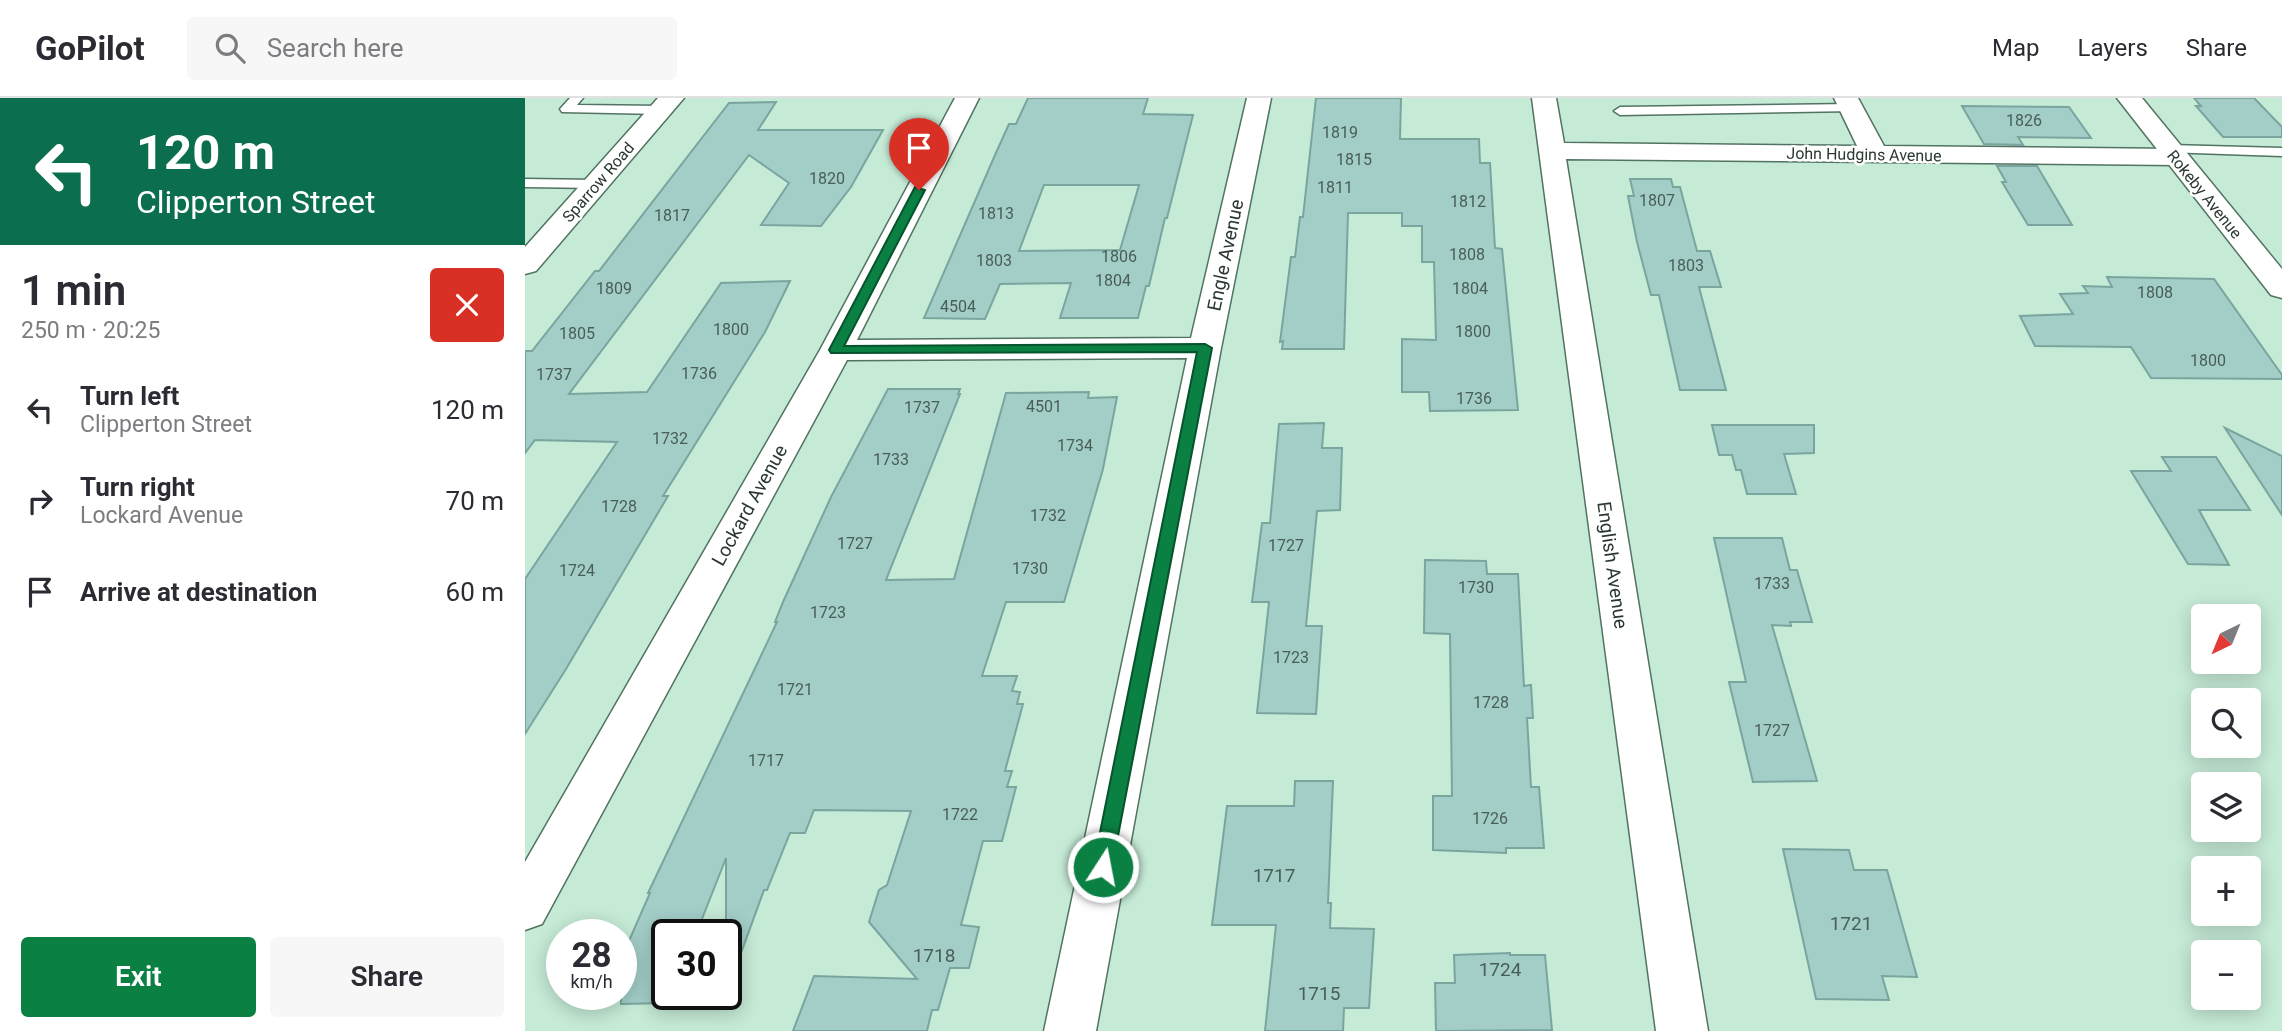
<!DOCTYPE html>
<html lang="en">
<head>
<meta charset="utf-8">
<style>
	:root { --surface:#fff; --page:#f7f7f7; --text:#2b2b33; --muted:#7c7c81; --line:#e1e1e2; --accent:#0b8043 }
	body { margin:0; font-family:Roboto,sans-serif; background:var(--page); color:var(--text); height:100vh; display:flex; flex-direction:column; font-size:26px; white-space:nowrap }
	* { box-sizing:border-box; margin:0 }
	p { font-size:23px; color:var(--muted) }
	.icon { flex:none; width:38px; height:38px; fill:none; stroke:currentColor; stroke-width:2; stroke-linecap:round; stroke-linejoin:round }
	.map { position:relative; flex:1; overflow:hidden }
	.details { display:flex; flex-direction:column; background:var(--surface); width:525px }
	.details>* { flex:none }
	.banner { background:#0b6e4f; color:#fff; overflow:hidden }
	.needle { width:46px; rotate:223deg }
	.tools { position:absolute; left:1666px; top:506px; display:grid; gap:14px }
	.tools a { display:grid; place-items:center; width:70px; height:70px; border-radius:7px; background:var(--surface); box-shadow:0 4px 18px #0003; font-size:35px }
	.speed { position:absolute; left:21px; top:821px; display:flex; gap:14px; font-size:35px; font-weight:700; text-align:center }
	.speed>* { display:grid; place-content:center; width:91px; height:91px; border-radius:50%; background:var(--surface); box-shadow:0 4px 18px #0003; line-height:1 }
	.speed small { font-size:18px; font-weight:400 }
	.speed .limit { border:4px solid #111; border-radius:10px; background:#fff; color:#111 }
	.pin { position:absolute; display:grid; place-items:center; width:60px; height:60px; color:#fff; margin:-72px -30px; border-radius:50% 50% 50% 0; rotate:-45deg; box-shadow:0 0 7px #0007 }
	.pin .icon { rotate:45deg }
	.me { position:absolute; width:77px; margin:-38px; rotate:11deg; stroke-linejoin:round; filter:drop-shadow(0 0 5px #0008) }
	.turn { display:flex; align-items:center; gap:24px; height:147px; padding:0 21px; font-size:32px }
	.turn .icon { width:91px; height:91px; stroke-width:2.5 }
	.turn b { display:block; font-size:49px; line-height:60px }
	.round { display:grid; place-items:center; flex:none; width:74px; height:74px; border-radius:7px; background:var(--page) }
	.summary { display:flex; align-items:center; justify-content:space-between; height:119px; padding:0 21px }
	h1 { font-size:42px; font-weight:600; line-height:52px }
	.button { display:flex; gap:14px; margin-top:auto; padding:14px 21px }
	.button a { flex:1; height:80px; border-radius:7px; background:var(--accent); color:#fff; font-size:28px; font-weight:600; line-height:80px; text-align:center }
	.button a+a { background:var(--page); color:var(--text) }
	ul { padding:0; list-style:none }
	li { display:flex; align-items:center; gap:21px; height:91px; padding:0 21px }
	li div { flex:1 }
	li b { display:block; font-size:26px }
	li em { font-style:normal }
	header { display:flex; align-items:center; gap:42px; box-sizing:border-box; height:98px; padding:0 35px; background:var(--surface); border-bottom:2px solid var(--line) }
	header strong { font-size:33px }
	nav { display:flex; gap:38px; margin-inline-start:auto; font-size:24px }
	.search { width:490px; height:63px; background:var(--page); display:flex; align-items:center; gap:18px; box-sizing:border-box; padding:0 24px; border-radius:7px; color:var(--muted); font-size:26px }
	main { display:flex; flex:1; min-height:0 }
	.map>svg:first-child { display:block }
</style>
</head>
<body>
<header>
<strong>GoPilot</strong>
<div class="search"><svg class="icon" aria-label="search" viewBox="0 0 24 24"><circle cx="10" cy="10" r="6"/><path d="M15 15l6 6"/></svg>Search here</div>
<nav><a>Map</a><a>Layers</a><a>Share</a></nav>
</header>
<main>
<section class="details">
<div class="banner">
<div class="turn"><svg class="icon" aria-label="left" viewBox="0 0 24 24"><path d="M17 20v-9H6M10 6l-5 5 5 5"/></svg><div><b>120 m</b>Clipperton Street</div></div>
</div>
<div class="summary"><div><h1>1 min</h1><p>250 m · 20:25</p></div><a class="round" style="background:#d93025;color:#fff"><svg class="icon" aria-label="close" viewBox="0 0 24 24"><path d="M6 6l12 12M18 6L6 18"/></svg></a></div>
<ul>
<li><svg class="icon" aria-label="left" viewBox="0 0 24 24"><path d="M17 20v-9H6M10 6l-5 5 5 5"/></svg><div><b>Turn left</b><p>Clipperton Street</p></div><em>120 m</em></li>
<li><svg class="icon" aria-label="right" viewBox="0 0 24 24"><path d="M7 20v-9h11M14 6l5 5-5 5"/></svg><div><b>Turn right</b><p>Lockard Avenue</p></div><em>70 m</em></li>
<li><svg class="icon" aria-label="arrive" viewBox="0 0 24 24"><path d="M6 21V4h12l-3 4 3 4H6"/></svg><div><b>Arrive at destination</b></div><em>60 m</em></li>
</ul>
<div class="button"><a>Exit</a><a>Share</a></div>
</section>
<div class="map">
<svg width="1757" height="933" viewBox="0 0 1757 933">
	<rect width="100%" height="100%" fill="#c5ead6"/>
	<g fill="#a3cec8" stroke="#7aa59e" stroke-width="2" fill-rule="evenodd">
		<path d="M 503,0 L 623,0 L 618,16 L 668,17 L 642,120 L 640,120 L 624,188 L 621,188 L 613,220 L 535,220 L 546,185 L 475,186 L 460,221 L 399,220 L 470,57 L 484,26 L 491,26 ZM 519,87 L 614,87 L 595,152 L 494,153 Z"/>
		<path d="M 791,0 L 876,0 L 875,41 L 954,41 L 955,65 L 965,65 L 970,150 L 977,151 L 993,312 L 905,313 L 904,294 L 877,294 L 877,241 L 911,242 L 909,164 L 897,164 L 897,128 L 877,128 L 877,115 L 823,115 L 819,251 L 757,251 L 758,243 L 755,244 L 766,159 L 770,159 L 775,119 L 778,119 Z"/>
		<path d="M 1669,0 L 1729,0 L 1757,29 L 1757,39 L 1698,39 L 1671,8 L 1676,8 Z"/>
		<path d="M 251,4 L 233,32 L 358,32 L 326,89 L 296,128 L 236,127 L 264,85 L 224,57 L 44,296 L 122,294 L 196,185 L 265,183 L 240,234 L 138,398 L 143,398 L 41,571 L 0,636 L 0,481 L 92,344 L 10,342 L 0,355 L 0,253 L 7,253 L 70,173 L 74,173 L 204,5 Z"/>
		<path d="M 1437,8 L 1544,9 L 1566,40 L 1493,39 L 1498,47 L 1459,46 Z"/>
		<path d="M 1472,68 L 1512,68 L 1547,127 L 1503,127 L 1477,84 L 1481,84 Z"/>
		<path d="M 1105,81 L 1146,81 L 1148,89 L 1155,89 L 1172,153 L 1185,153 L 1196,189 L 1174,189 L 1201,292 L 1155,292 L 1134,197 L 1126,197 L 1112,144 L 1103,98 L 1109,98 Z"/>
		<path d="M 1582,179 L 1689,181 L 1757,277 L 1757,281 L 1626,280 L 1606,249 L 1510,248 L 1495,218 L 1548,216 L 1535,196 L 1563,195 L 1558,188 L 1587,189 Z"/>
		<path d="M 363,291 L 435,291 L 433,296 L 435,296 L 361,482 L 429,481 L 481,295 L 564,294 L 563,300 L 592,299 L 578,371 L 539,504 L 481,504 L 457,578 L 492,578 L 487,593 L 495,594 L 492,606 L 498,606 L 480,673 L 487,673 L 482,689 L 491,689 L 477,743 L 458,743 L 436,827 L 454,829 L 444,870 L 425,870 L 413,912 L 407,912 L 402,933 L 268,933 L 289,878 L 392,881 L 344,824 L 354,792 L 362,787 L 386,713 L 289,712 L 280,735 L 265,735 L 242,792 L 239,792 L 205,885 L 201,884 L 201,760 L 171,836 L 142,836 L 142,905 L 96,906 L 96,861 L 125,795 L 123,795 L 252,524 L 250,524 L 258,504 L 306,399 Z"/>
		<path d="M 799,325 L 797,350 L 817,350 L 815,412 L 792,413 L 781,528 L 797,528 L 791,616 L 732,615 L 744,504 L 727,504 L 737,425 L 745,425 L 754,326 Z"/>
		<path d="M 1187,327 L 1289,327 L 1289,355 L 1259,356 L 1271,396 L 1222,396 L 1216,372 L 1211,372 L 1207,357 L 1194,357 Z"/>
		<path d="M 1700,330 L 1757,358 L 1757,417 Z"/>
		<path d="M 1637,359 L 1691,359 L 1725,412 L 1674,412 L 1704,467 L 1663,466 L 1606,373 L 1646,373 Z"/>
		<path d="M 1189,440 L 1257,440 L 1265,472 L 1272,472 L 1287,524 L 1265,524 L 1266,528 L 1247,527 L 1292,683 L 1228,684 L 1204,584 L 1221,584 Z"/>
		<path d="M 900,462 L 961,463 L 962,476 L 993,476 L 999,588 L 1006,587 L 1008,620 L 1002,620 L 1006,689 L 1014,689 L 1019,750 L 981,750 L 981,755 L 908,752 L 908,698 L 927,698 L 925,536 L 899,535 Z"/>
		<path d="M 770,683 L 808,683 L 803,805 L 806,805 L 805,830 L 849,831 L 844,910 L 819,910 L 818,933 L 740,933 L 751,827 L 687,827 L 702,708 L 769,708 Z"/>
		<path d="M 1258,751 L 1324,752 L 1329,772 L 1362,772 L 1392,879 L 1357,878 L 1364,902 L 1291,901 Z"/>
		<path d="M 985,855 L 985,857 L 1020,857 L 1027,932 L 911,933 L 910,885 L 930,885 L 929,857 Z"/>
	</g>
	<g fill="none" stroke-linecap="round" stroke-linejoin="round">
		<defs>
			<g id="lane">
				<path d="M 45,0 L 58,0 L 52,7 L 136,8 L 142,12 L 136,16 L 37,14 L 35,11 Z"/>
				<path d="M 1326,6 L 1332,10 L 1330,13 L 1095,17 L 1089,13 L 1095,9 Z"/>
				<path d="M 1645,47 L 1757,50 L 1757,58 L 1640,54 L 1640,48 Z"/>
				<path d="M 0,81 L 72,82 L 79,86 L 72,90 L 0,89 Z"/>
			</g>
			<g id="street">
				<path d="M 430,0 L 454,0 L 332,242 L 666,240 L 722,0 L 746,0 L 696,250 L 571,933 L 519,933 L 662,260 L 322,262 L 17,826 L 0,832 L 0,764 L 295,252 Z"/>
				<path d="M 1007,0 L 1031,0 L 1039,45 L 1332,48 L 1309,0 L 1333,0 L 1359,48 L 1651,51 L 1660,53 L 1664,59 L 1660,65 L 1651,67 L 1041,61 L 1183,933 L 1131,933 Z"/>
			</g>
			<g id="secondary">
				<path d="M 133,0 L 159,0 L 11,173 L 0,176 L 0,149 Z"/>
				<path d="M 1592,0 L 1617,0 L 1757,171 L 1757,200 L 1746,197 Z"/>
			</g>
		</defs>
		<use href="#lane" stroke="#527362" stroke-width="3"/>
		<use href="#street" stroke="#527362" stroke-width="3"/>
		<use href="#secondary" stroke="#527362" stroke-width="3"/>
		<use href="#lane" fill="#fff" fill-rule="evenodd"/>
		<use href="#street" fill="#fff" fill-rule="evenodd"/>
		<use href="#secondary" fill="#fff" fill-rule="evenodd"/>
	</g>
	<path fill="#0b8043" stroke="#07532c" stroke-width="2" d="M 390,89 L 400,92 L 319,248 L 680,246 L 687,250 L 587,769 L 585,775 L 578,778 L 571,775 L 568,769 L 672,254 L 306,255 L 304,252 Z"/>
	<g text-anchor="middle" stroke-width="5" stroke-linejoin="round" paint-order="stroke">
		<g font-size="16" fill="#485e56">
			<text x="1499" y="28">1826</text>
			<text x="815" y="40">1819</text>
			<text x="829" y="67">1815</text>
			<text x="302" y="86">1820</text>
			<text x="810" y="95">1811</text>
			<text x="1132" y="108">1807</text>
			<text x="943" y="109">1812</text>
			<text x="471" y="121">1813</text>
			<text x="147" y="123">1817</text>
			<text x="942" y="162">1808</text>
			<text x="594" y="164">1806</text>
			<text x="469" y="168">1803</text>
			<text x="1161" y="173">1803</text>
			<text x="588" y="188">1804</text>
			<text x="89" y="196">1809</text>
			<text x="945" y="196">1804</text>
			<text x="1630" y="200">1808</text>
			<text x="433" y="214">4504</text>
			<text x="206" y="237">1800</text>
			<text x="948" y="239">1800</text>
			<text x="52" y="241">1805</text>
			<text x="1683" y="268">1800</text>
			<text x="174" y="281">1736</text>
			<text x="29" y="282">1737</text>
			<text x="949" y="306">1736</text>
			<text x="519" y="314">4501</text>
			<text x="397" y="315">1737</text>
			<text x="145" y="346">1732</text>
			<text x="550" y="353">1734</text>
			<text x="366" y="367">1733</text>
			<text x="94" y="414">1728</text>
			<text x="523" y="423">1732</text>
			<text x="330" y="451">1727</text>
			<text x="761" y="453">1727</text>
			<text x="505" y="476">1730</text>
			<text x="52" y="478">1724</text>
			<text x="1247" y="491">1733</text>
			<text x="951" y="495">1730</text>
			<text x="303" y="520">1723</text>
			<text x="766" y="565">1723</text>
			<text x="270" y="597">1721</text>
			<text x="966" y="610">1728</text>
			<text x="1247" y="638">1727</text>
			<text x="241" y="668">1717</text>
			<text x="435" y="722">1722</text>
			<text x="965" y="726">1726</text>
		</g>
		<g font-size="16" fill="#2a3830" stroke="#fff">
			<text transform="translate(1339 56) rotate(1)" y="6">John Hudgins Avenue</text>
			<text transform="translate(73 84) rotate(-49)" y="6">Sparrow Road</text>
			<text transform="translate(1680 96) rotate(51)" y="6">Rokeby Avenue</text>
		</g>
		<g font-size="19" fill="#2a3830" stroke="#fff">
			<text transform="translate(700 157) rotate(-78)" y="7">Engle Avenue</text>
			<text transform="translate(224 407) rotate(-61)" y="7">Lockard Avenue</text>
			<text transform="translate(1088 467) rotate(82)" y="7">English Avenue</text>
		</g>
		<g font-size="19" fill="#485e56">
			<text x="749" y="784">1717</text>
			<text x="1326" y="832">1721</text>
			<text x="409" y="864">1718</text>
			<text x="975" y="878">1724</text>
			<text x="794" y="902">1715</text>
		</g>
	</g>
</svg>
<div class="tools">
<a><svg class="needle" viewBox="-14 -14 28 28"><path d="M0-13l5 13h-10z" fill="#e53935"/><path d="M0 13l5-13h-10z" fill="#7c7c81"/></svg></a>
<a><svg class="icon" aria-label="search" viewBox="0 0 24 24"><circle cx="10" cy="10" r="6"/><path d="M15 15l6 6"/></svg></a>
<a><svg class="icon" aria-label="layers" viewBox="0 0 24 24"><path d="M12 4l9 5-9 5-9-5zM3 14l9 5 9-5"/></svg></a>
<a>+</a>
<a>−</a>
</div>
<div class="speed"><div>28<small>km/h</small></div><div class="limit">30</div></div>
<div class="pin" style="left:394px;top:92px;background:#d93025"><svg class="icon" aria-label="arrive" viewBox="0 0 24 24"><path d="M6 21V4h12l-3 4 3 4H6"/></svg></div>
<svg class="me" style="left:578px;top:769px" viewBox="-20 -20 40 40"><circle r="17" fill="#0b8043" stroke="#fff" stroke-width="3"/><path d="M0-11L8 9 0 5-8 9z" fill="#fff"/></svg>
</div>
</main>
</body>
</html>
